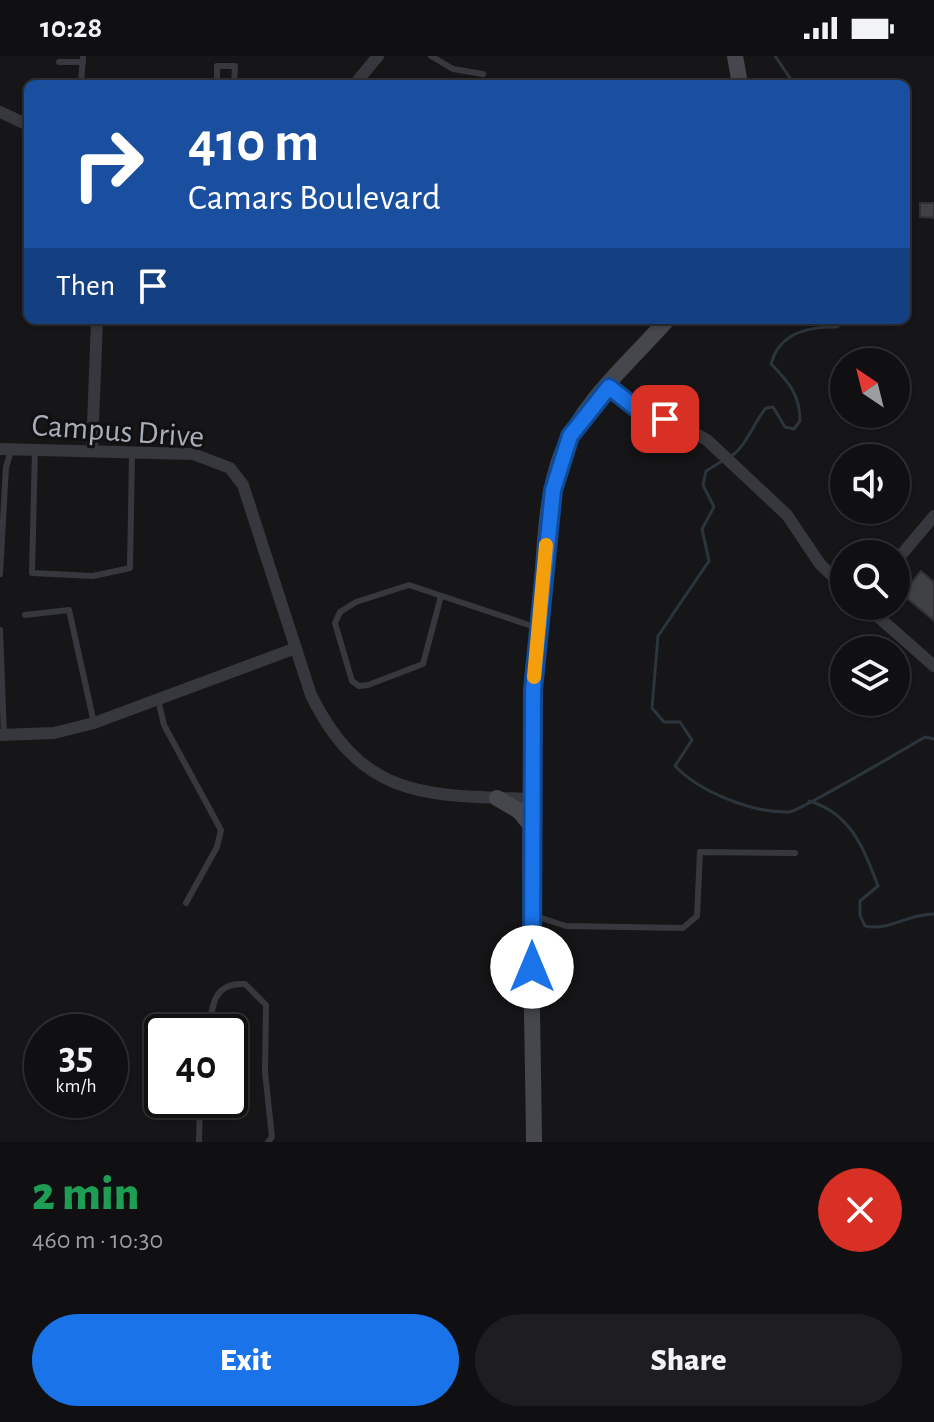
<!DOCTYPE html>
<html lang="en">
<head>
<meta charset="utf-8">
<style>
	:root { --surface:#101012; --page:#1e1e20; --text:#f1f3f6; --muted:#9c9d9f; --line:#303032; --accent:#1a73e8 }
	body { margin:0; font-family:"Alegreya Sans",sans-serif; background:var(--page); color:var(--text); height:100vh; display:flex; flex-direction:column; font-size:30px; white-space:nowrap }
	* { box-sizing:border-box; margin:0 }
	p { font-size:26px; color:var(--muted) }
	.icon { flex:none; width:44px; height:44px; fill:none; stroke:currentColor; stroke-width:2; stroke-linecap:round; stroke-linejoin:round }
	.map { position:relative; height:1086px; overflow:hidden }
	.drawer { display:flex; flex-direction:column; background:var(--surface); flex:1 }
	.drawer>* { flex:none }
	.hud { position:absolute; left:24px; top:24px; width:886px; height:244px; border-radius:12px; box-shadow:0 2px 6px #0004,0 0 0 2px var(--line); background:#1a4fa0; color:#fff; overflow:hidden }
	.needle { width:52px; rotate:325deg }
	.tools { position:absolute; left:830px; top:292px; display:grid; gap:16px }
	.tools a { display:grid; place-items:center; width:80px; height:80px; border-radius:50%; background:var(--surface); box-shadow:0 2px 6px #0004,0 0 0 2px var(--line); font-size:40px }
	.speed { position:absolute; left:24px; top:958px; display:flex; gap:16px; font-size:40px; font-weight:700; text-align:center }
	.speed>* { display:grid; place-content:center; width:104px; height:104px; border-radius:50%; background:var(--surface); box-shadow:0 2px 6px #0004,0 0 0 2px var(--line); line-height:1 }
	.speed small { font-size:20px; font-weight:400 }
	.speed .limit { border:4px solid #111; border-radius:12px; background:#fff; color:#111 }
	.pin { position:absolute; display:grid; place-items:center; width:68px; height:68px; color:#fff; margin:-34px; border-radius:16px; box-shadow:0 4px 12px #0006 }
	.me { position:absolute; width:88px; margin:-44px; rotate:0deg; stroke-linejoin:round; filter:drop-shadow(0 0 6px #0008) }
	.turn { display:flex; align-items:center; gap:28px; height:168px; padding:0 32px; font-size:36px }
	.turn .icon { width:104px; height:104px; stroke-width:2.5 }
	.turn b { display:block; font-size:56px; line-height:68px }
	.then { display:flex; align-items:center; height:76px; padding:0 32px; background:#0003; gap:16px; font-size:30px }
	.round { display:grid; place-items:center; flex:none; width:84px; height:84px; border-radius:42px; background:var(--page) }
	.overview { display:flex; align-items:center; justify-content:space-between; height:136px; padding:0 32px }
	h1 { font-size:48px; font-weight:800; line-height:60px; color:#1e9e55 }
	.cta { display:flex; gap:16px; margin-top:auto; padding:16px 32px }
	.cta a { flex:1; height:92px; border-radius:48px; background:var(--accent); color:#fff; font-size:32px; font-weight:800; line-height:92px; text-align:center }
	.cta a+a { background:var(--page); color:var(--text) }
	.status { display:flex; justify-content:space-between; align-items:center; height:56px; padding:0 40px; background:var(--surface); direction:ltr }
	.status svg { height:22px; fill:currentColor }
	.map>svg:first-child { display:block }
</style>
</head>
<body>
<div class="status"><b>10:28</b><svg viewBox="0 0 49 12"><path d="M0 12V9h3v3zM5 12V6h3v6zM10 12V3h3v9zM15 12V0h3v12zM26 1h20v11H26zM47 4h2v5h-2z"/></svg></div>
<div class="map">
<svg width="934" height="1086" viewBox="0 0 934 1086">
	<rect width="100%" height="100%" fill="#161618"/>
	<g fill="none" stroke-linecap="round" stroke-linejoin="round">
		<g stroke="#2c353c" stroke-width="3">
			<path d="M 775,0 L 794,28"/>
			<path d="M 731,400 C 746,391 754,366 766,352 L 773,351 L 785,371 L 794,373 L 800,365 C 800,339 789,326 771,308 C 779,277 809,270 837,271 L 846,264"/>
			<path d="M 724,404 L 706,415 L 703,429 L 714,451 L 702,473 L 709,505 L 658,580 L 652,652 L 664,666 L 680,666 L 692,684 L 675,710 C 700,736 752,757 789,756 C 797,756 908,691 925,681 L 934,683"/>
			<path d="M 809,745 C 851,757 864,793 878,830 L 860,845 L 860,859 L 865,870 C 891,875 906,858 934,858"/>
		</g>
	</g>
	<g fill="#404145" stroke="#303034" stroke-width="2">
		<path d="M 920,147 L 934,147 L 934,162 L 920,161 Z"/>
		<path d="M 921,515 L 934,526 L 934,565 L 902,538 Z"/>
	</g>
	<g fill="none" stroke-linecap="round" stroke-linejoin="round">
		<g stroke="#37383d" stroke-width="6">
			<path d="M 431,0 L 453,13 L 483,18"/>
			<path d="M 59,6 L 83,6"/>
			<path d="M 81,28 L 83,0"/>
			<path d="M 217,28 L 217,10 L 235,10 L 234,28"/>
			<path d="M 35,393 L 32,517 L 93,520 L 130,512 L 132,398"/>
			<path d="M 0,518 L 6,411 L 11,395"/>
			<path d="M 441,540 L 423,608 L 368,629 L 359,630 L 352,625 L 335,567 L 340,556 L 356,546 L 409,529 L 538,572"/>
			<path d="M 25,559 L 69,554 L 94,667"/>
			<path d="M 0,574 L 4,679"/>
			<path d="M 158,643 L 164,669 L 221,774 L 217,791 L 186,847"/>
			<path d="M 532,859 L 566,870 L 683,872 L 697,860 L 700,796 L 795,797"/>
			<path d="M 209,976 C 212,950 213,926 245,928 L 266,949 L 265,1016 L 272,1081 L 268,1086"/>
			<path d="M 199,1086 L 200,1044"/>
		</g>
		<g stroke="#37383d" stroke-width="12">
			<path d="M 355,28 L 378,0"/>
			<path d="M 0,56 L 28,69"/>
			<path d="M 609,331 L 637,353 L 680,369 L 707,384 L 787,459 L 820,508 L 844,531"/>
			<path d="M 0,393 L 193,398 L 230,412 L 243,429 L 311,639 C 363,744 426,739 531,743"/>
			<path d="M 92,394 L 97,264"/>
			<path d="M 896,505 L 934,460"/>
			<path d="M 866,550 L 934,610"/>
			<path d="M 0,679 L 54,677 L 94,667 L 296,592"/>
		</g>
		<g stroke="#45474d" stroke-width="16">
			<path d="M 735,0 L 740,28"/>
			<path d="M 497,742 L 519,755 L 532,771"/>
			<path d="M 534,1086 C 532,904 524,721 541,540 C 545,494 545,440 562,397 C 582,346 632,304 667,264"/>
		</g>
	</g>
	<g fill="none" stroke-linecap="round" stroke-linejoin="round">
		<defs>
			<path id="route" d="M 532,911 L 533,634 L 553,434 L 570,380 L 609,331 L 637,353 L 665,363"/>
		</defs>
		<use href="#route" stroke="#114b97" stroke-width="20"/>
		<use href="#route" stroke="#1a73e8" stroke-width="14"/>
		<path stroke="#f59e0b" stroke-width="14" d="M 534,621 L 546,489"/>
	</g>
	<g text-anchor="middle" stroke-width="6" stroke-linejoin="round" paint-order="stroke">
		<g font-size="32" fill="#a8adb8" stroke="#111113">
			<text transform="translate(118 374) rotate(4)" y="11">Campus Drive</text>
		</g>
	</g>
</svg>
<div class="tools">
<a><svg class="needle" viewBox="-14 -14 28 28"><path d="M0-13l5 13h-10z" fill="#e53935"/><path d="M0 13l5-13h-10z" fill="#9c9d9f"/></svg></a>
<a><svg class="icon" aria-label="sound" viewBox="0 0 24 24"><path d="M4 9h4l5-4v14l-5-4H4zM17 9q2 3 0 6"/></svg></a>
<a><svg class="icon" aria-label="search" viewBox="0 0 24 24"><circle cx="10" cy="10" r="6"/><path d="M15 15l6 6"/></svg></a>
<a><svg class="icon" aria-label="layers" viewBox="0 0 24 24"><path d="M12 4l9 5-9 5-9-5zM3 14l9 5 9-5"/></svg></a>
</div>
<div class="speed"><div>35<small>km/h</small></div><div class="limit">40</div></div>
<div class="pin" style="left:665px;top:363px;background:#d93025"><svg class="icon" aria-label="arrive" viewBox="0 0 24 24"><path d="M6 21V4h12l-3 4 3 4H6"/></svg></div>
<svg class="me" style="left:532px;top:911px" viewBox="-20 -20 40 40"><circle r="19" fill="#fff"/><path d="M0-13L10 11 0 6-10 11z" fill="#1a73e8"/></svg>
<div class="hud">
<div class="turn"><svg class="icon" aria-label="right" viewBox="0 0 24 24"><path d="M7 20v-9h11M14 6l5 5-5 5"/></svg><div><b>410 m</b>Camars Boulevard</div></div>
<div class="then">Then<svg class="icon" aria-label="arrive" viewBox="0 0 24 24"><path d="M6 21V4h12l-3 4 3 4H6"/></svg></div>
</div>
</div>
<section class="drawer">
<div class="overview"><div><h1>2 min</h1><p>460 m · 10:30</p></div><a class="round" style="background:#d93025;color:#fff"><svg class="icon" aria-label="close" viewBox="0 0 24 24"><path d="M6 6l12 12M18 6L6 18"/></svg></a></div>
<div class="cta"><a>Exit</a><a>Share</a></div>
</section>
</body>
</html>
